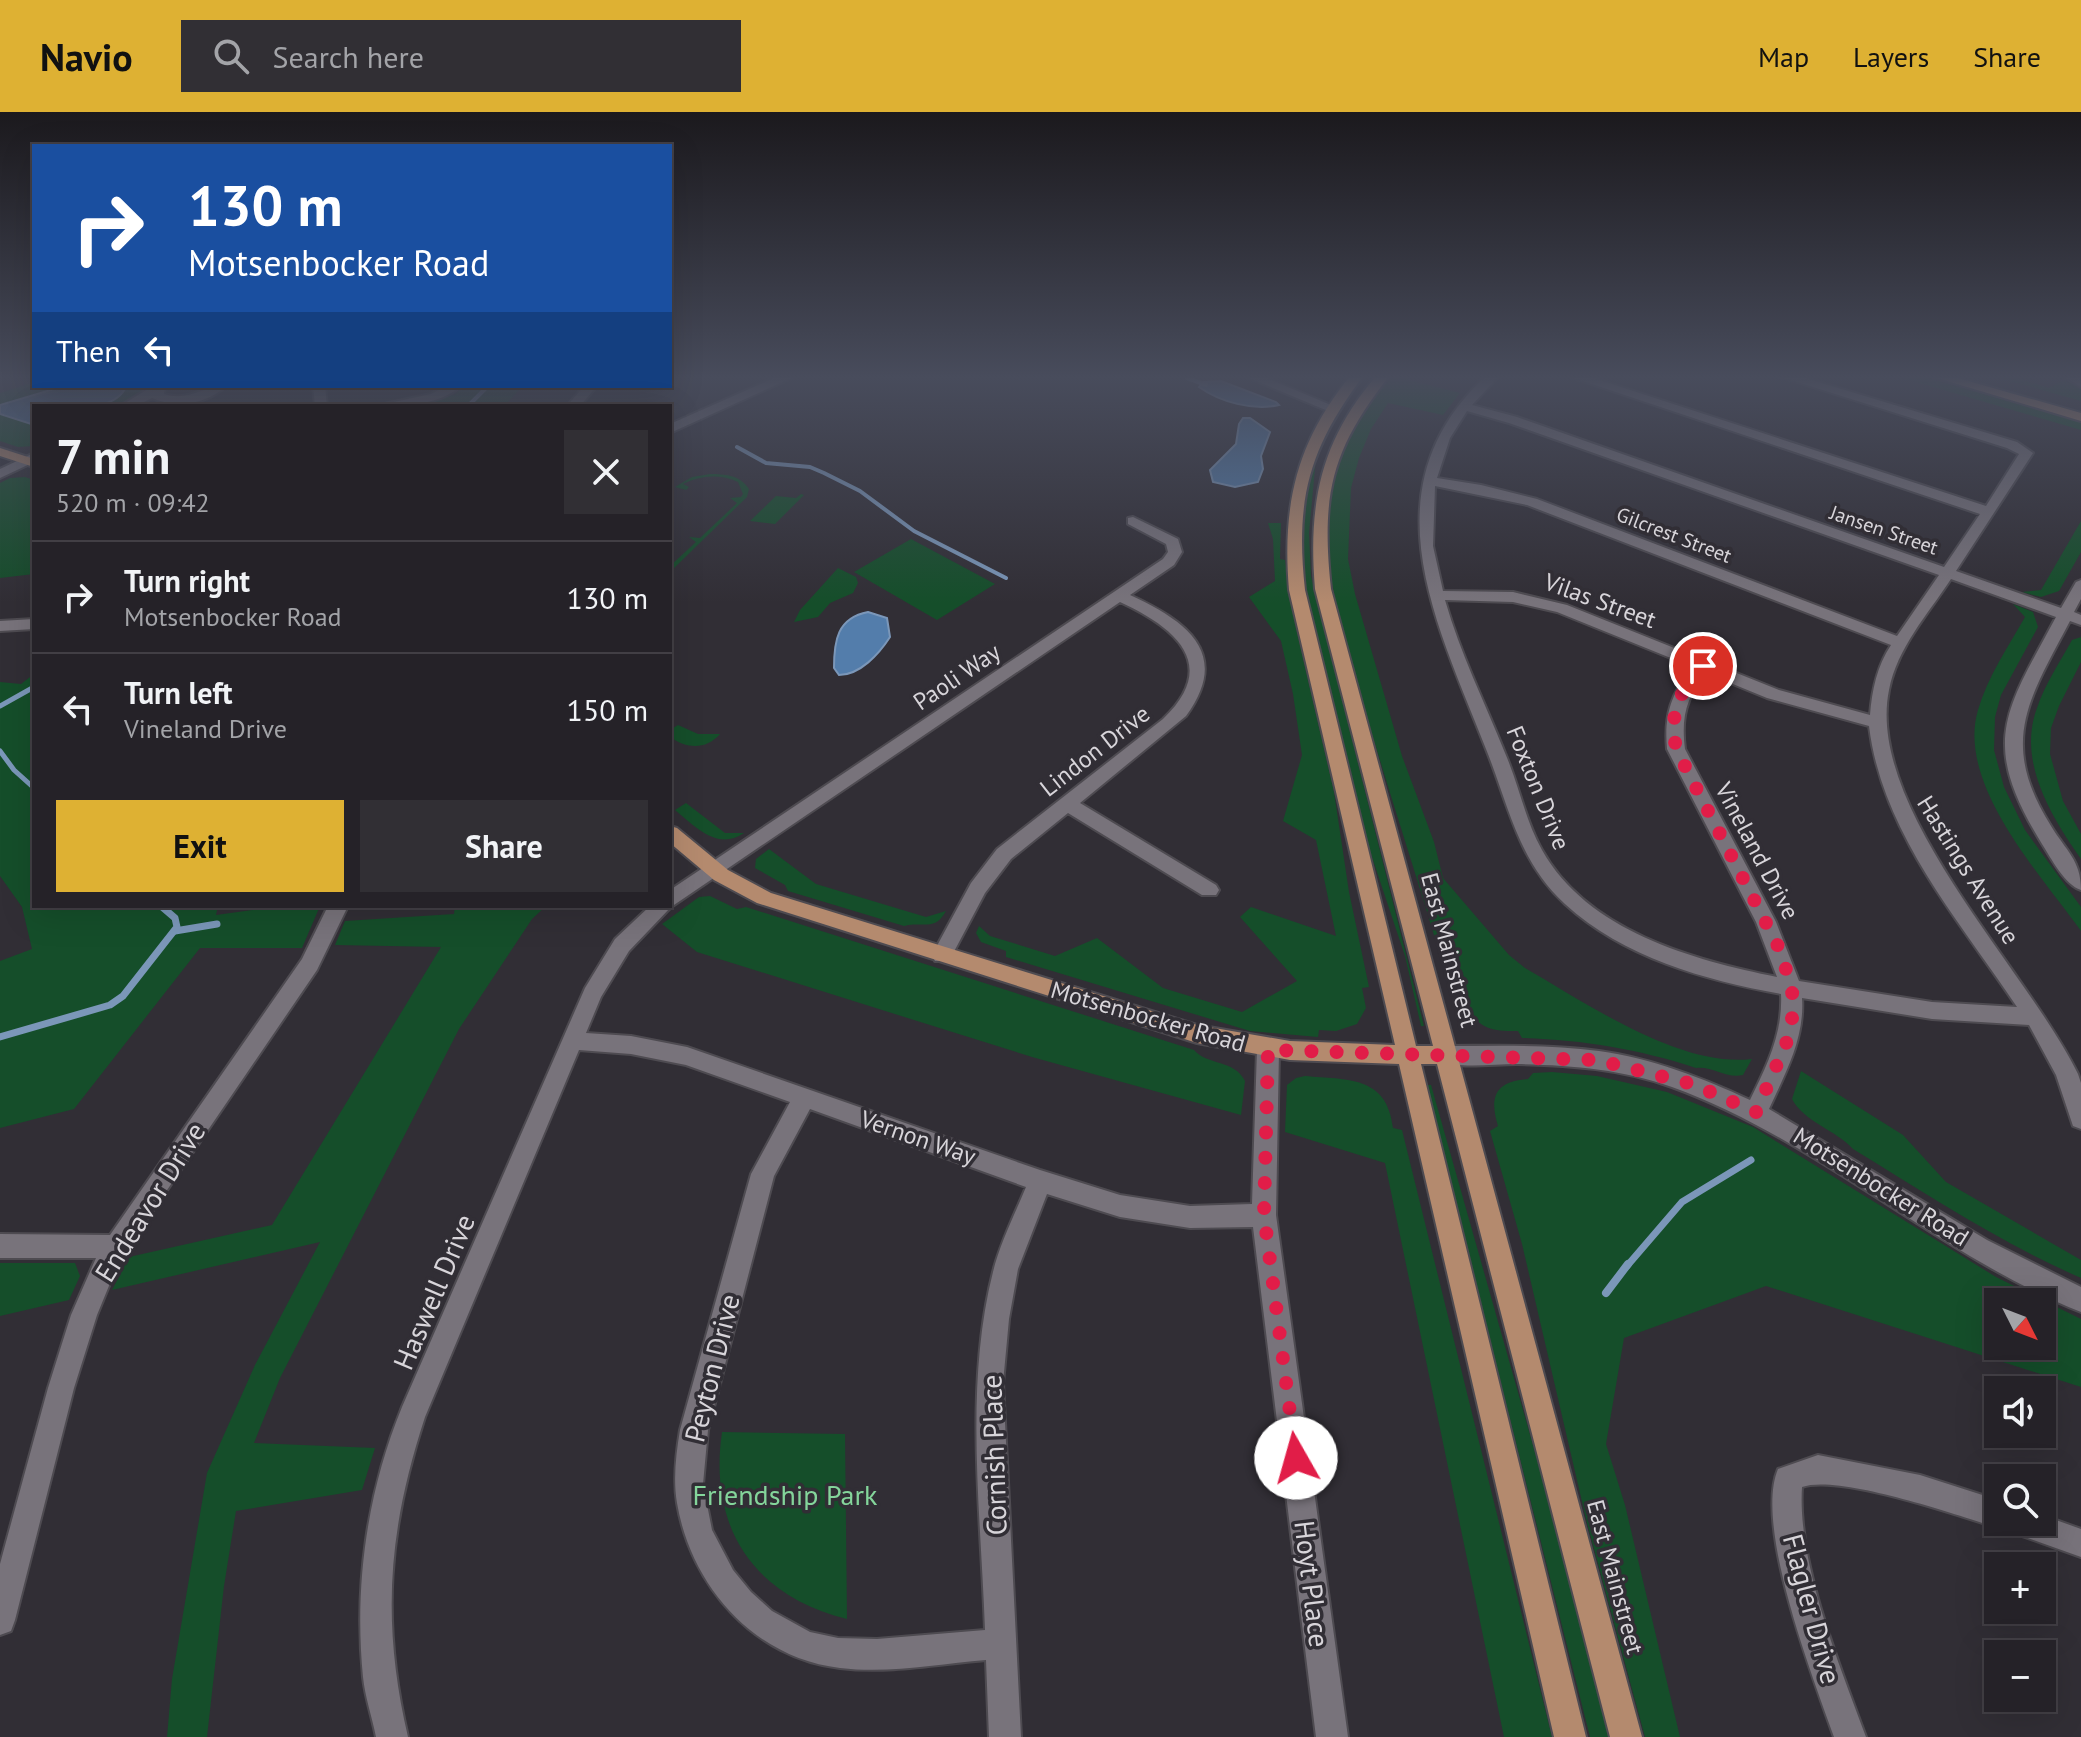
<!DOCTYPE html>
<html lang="en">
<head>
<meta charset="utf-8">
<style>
	:root { --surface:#252228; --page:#312f34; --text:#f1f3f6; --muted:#a3a4a8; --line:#423f45; --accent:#deb133 }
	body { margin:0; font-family:"PT Sans",sans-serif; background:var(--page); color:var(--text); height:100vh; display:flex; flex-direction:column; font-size:30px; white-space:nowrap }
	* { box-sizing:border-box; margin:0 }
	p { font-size:26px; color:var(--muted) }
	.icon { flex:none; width:44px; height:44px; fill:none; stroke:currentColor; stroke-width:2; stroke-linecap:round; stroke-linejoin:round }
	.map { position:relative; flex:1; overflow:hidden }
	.details { position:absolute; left:32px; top:292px; width:640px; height:504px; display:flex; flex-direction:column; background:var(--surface); border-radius:0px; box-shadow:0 8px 32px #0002,0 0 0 2px var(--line) }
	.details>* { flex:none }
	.banner { position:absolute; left:32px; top:32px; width:640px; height:244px; border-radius:0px; box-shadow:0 8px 32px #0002,0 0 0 2px var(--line); background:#1a4fa0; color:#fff; overflow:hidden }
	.needle { width:52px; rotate:132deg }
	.fabs { position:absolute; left:1984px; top:1176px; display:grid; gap:16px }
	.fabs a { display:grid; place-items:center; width:72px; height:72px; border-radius:0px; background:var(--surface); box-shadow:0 8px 32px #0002,0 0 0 2px var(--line); font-size:40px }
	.pin { position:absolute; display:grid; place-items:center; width:68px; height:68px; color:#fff; margin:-34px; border:4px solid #fff; border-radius:50%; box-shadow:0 2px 8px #0007 }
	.me { position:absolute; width:88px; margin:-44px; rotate:353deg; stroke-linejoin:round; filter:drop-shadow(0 0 6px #0008) }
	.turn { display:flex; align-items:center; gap:28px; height:168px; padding:0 24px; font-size:36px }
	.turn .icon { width:104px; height:104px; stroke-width:2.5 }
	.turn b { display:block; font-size:56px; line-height:68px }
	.then { display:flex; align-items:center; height:76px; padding:0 24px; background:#0003; gap:16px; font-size:30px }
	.round { display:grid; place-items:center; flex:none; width:84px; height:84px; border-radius:0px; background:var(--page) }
	.summary { display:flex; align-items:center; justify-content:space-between; height:136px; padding:0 24px }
	h1 { font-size:48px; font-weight:700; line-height:60px }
	.primary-button { display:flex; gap:16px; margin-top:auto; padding:16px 24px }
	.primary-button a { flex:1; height:92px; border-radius:0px; background:var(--accent); color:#111; font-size:32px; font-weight:700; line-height:92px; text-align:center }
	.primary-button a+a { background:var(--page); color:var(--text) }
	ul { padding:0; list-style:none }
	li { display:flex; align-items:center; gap:24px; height:112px; padding:0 24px; border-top:2px solid var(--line) }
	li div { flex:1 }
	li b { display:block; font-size:30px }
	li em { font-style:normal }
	header { display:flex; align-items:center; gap:48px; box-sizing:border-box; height:112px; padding:0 40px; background:var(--accent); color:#111 }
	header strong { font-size:38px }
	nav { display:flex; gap:44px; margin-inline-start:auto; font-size:28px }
	.search { width:560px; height:72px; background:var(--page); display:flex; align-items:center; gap:20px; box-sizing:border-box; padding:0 28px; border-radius:0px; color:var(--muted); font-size:30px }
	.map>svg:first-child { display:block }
</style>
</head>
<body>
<header>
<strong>Navio</strong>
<div class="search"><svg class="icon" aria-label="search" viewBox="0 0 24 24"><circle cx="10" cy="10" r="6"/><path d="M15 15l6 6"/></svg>Search here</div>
<nav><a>Map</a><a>Layers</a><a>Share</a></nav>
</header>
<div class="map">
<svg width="2081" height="1625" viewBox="0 0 2081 1625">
	<rect width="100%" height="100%" fill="#312e35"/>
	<g fill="#154e2a" fill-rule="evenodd">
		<path d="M 1393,263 L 1413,263 L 1409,268 L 1460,281 L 1443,303 L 1388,291 L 1371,317 L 1359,346 L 1351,376 L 1348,447 L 1355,482 L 1402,644 L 1434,730 L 1443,766 L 1509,843 L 1525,856 C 1586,891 1680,956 1752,947 L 1743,963 C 1726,967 1713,954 1696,956 C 1638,937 1583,928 1522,926 L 1518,919 C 1467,921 1477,898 1449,874 C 1419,768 1383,665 1354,559 C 1341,510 1325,461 1327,410 C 1329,353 1355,304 1393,263 Z"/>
		<path d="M 1892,263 L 1917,263 L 2081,310 L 2081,318 Z"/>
		<path d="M 1989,263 L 2006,263 L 2049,276 L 2063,268 L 2081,275 L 2081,289 Z"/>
		<path d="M 34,270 L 34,274 L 156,274 L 120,294 L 34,294 L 34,334 L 18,335 L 0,329 L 0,281 Z"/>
		<path d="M 465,274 L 523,274 L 504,294 L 418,294 L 455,282 Z"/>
		<path d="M 1316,346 L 1309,421 L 1311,464 L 1424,914 L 1421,914 L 1405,844 L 1367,730 L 1306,479 C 1301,432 1299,390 1316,346 Z"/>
		<path d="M 710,362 C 725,362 740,363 749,377 L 747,385 L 670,460 L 670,454 L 696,430 L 689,425 L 700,426 L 737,391 L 730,386 L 741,385 L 743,382 L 738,370 C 720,362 701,363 683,372 L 689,375 L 686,378 L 675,375 L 692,365 Z"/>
		<path d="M 25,365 L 34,368 L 34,462 L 0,466 L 0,371 L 10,366 Z"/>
		<path d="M 801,382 L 804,383 L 775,412 L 750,409 L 776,384 L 796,386 Z"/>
		<path d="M 2081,409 L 2081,440 L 2059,479 L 2041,485 L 2022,480 L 2041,478 Z"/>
		<path d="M 1268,411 L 1281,411 L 1280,447 L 1285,448 L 1296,516 L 1334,680 L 1349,780 L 1369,875 L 1362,876 L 1366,896 L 1357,912 L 1336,919 L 1319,918 L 1318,925 L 1250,919 L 1006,845 L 1006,839 L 981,830 L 976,821 L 979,814 L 990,824 L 1055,844 L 1097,826 L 1163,876 L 1242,900 L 1297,869 L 1240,805 L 1251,795 L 1336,824 L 1316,728 L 1283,709 L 1302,643 L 1293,582 L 1281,529 L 1249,485 L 1275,469 L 1273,427 Z"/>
		<path d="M 911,427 L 995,472 L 937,508 L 854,460 Z"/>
		<path d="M 838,456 L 856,465 L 858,471 L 853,481 L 830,491 L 818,505 L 794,510 L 800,498 Z"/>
		<path d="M 2013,492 L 2033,500 L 2038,515 L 2001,583 L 1995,605 L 1994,638 L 2004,675 L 2025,718 L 2081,795 L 2081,819 C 2041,763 1956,672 1978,598 C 1988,564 2008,535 2025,505 Z"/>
		<path d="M 2081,525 L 2081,550 L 2059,594 L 2051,616 L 2050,642 L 2063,689 L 2081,722 L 2081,747 C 2051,704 2017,649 2037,596 C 2045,572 2060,550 2072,528 Z"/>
		<path d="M 34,562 L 34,794 L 218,794 L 216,803 L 282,794 L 320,794 L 302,836 L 200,836 L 74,997 L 0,1016 L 0,849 L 32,837 L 22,795 L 0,764 L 0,570 L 21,572 Z"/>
		<path d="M 678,613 L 698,622 L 720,622 C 706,638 687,637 670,625 L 670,618 Z"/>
		<path d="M 686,691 L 725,721 L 744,721 C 717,739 696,715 675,698 Z"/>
		<path d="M 769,737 L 816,772 L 926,805 L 946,799 C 935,820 922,809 904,814 L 788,779 L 785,773 L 755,756 L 756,747 Z"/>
		<path d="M 710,784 L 737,797 L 746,795 L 1194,938 C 1208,954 1234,947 1245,969 L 1241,1003 L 1032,945 L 697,840 L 662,812 L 699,785 Z"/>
		<path d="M 455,794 L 546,794 L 532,807 L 459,917 L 280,1266 L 254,1331 L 375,1336 L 362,1378 L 236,1399 L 224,1474 L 207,1625 L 167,1625 L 172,1567 L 207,1361 L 255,1253 L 320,1130 L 112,1178 L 129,1145 L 272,1113 L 441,835 L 335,833 L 345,809 L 454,802 Z"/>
		<path d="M 1801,959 L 1903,1023 L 1946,1070 L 2081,1148 L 2081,1166 C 2001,1131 1928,1083 1853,1037 C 1836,1018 1804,1010 1792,987 Z"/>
		<path d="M 1552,960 L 1597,964 L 1667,980 L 1753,1015 L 1996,1165 L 2081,1207 L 2081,1275 L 1766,1174 L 1624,1226 L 1606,1332 L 1625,1393 L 1680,1625 L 1645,1625 L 1587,1411 L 1522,1132 L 1490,1019 L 1498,1014 C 1489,985 1495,969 1528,967 L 1533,961 ZM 1998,1190 L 2042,1190 L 2042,1234 L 1998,1234 Z"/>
		<path d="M 1305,964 C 1347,968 1387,963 1393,1016 L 1402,1018 L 1552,1625 L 1504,1625 L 1385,1051 L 1285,1020 L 1287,973 L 1296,966 Z"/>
		<path d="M 1426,973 L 1431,973 L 1540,1358 L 1609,1625 L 1590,1625 Z"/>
		<path d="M 0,1151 L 75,1151 L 80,1164 L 69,1188 L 0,1204 Z"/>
		<path d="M 722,1320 L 845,1322 L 847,1507 C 754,1484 708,1416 722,1320 Z"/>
	</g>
	<g fill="#537dab" stroke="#7b97b9" stroke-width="2">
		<path d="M 1221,269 L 1276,290 L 1279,293 C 1253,299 1220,290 1199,275 L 1203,270 Z"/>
		<path d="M 64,274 L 125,277 C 110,303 59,294 34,294 L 34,313 L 0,302 L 0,293 Z"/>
		<path d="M 1243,306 L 1250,306 L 1270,320 L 1261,344 L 1263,357 L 1258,370 L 1235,375 L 1213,370 L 1210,358 L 1236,332 L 1239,312 Z"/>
		<path d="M 868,500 L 887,506 L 890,525 C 879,542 860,563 839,563 L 834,556 C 834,529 837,506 868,500 Z"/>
	</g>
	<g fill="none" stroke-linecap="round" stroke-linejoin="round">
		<g stroke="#7b97b9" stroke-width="4">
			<path d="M 1187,266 L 1206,273"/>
			<path d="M 468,294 L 488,274"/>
			<path d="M 737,335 L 766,351 L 810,355 L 824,361 L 860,379 L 914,419 L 1006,466"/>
		</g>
		<g stroke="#7b97b9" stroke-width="5">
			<path d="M 0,594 L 34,575"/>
			<path d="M 0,639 L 14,658 L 34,676"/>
		</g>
		<g stroke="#7b97b9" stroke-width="7">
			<path d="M 175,819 L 217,812"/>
			<path d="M 0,925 L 110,893 L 123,884 L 177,815 L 175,806 L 161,794"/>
			<path d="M 1627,1154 L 1682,1090 L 1751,1048"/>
		</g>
		<path stroke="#7b97b9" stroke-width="8" d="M 1606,1181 L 1628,1152"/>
		<defs>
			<g id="minor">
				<path d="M 781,263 L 798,263 L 670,321 L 670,312 Z"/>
				<path d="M 1242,263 L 1259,263 L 1338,296 L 1328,299 Z"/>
				<path d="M 1487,263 L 1500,263 L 1472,293 L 1517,305 L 1944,455 L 1980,402 L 1565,263 L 1584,263 L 1986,394 L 2019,342 L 2007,336 L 1775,263 L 1795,263 L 2017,330 L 2033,341 L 1956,459 L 2061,496 L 2076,470 L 2081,468 L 2081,487 L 2074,500 L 2081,503 L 2081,513 L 2070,509 C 2029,587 1998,630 2051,714 C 2066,739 2081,748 2081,778 C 2065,773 2051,746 2042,732 C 1979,630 2005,600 2056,505 L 1951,467 C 1928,502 1897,536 1889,578 C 1865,696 2026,856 2078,962 L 2081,971 L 2081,1017 L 2073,1014 L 2056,963 L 2029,913 L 1932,907 L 1802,886 C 1805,926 1785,962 1769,997 L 1987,1128 L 2081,1175 L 2081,1200 C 1936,1142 1820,1029 1672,975 C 1622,957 1570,953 1517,952 C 1492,952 1461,957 1438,949 L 1435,943 L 1438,937 L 1446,934 C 1497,934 1549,932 1599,939 C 1651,946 1703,966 1750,988 C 1767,954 1783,921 1781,882 C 1705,868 1624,846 1565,792 C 1518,749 1509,694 1486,637 C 1436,509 1365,375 1487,263 ZM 1467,299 L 1509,311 L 1939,463 L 1897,524 L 1537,387 L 1481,373 L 1437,366 L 1450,326 ZM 1435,374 L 1527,393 L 1891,533 C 1877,554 1872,578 1870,603 L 1779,578 L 1567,493 L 1513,480 L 1443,479 L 1433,434 ZM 1445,488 L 1513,490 L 1557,500 L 1693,555 C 1671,581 1664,603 1667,637 L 1756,810 L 1777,865 C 1693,848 1587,819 1542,738 C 1525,708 1519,673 1505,641 C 1485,591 1460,541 1445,488 ZM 1706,561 L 1767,586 L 1869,614 C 1882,721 1959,808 2017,895 L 1932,890 L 1799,869 L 1776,810 L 1685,637 C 1681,606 1686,585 1706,561 Z"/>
				<path d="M 2062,263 L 2081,266 L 2081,275 Z"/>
				<path d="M 153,274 L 165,274 L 164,282 C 187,290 204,274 226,274 C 207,292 176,297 152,286 L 136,294 L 120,294 Z"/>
				<path d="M 313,274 L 325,274 L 327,294 L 315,294 Z"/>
				<path d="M 446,274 L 461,274 C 438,294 404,294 375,294 L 431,282 Z"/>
				<path d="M 584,274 L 597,274 L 580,294 L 567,294 Z"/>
				<path d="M 34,341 L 34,350 L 0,366 L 0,357 Z"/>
				<path d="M 1133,405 L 1178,427 L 1182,440 L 1174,453 L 1130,483 C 1186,509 1232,541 1186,604 L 1080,691 L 1216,773 L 1219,778 L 1216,783 L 1202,783 L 1068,701 L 1011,747 L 985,781 L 949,849 L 935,849 L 932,843 L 971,771 L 997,737 L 1163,607 C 1221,552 1174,515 1120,490 L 671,795 L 629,839 L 601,885 L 586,921 L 631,924 L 687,935 L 1040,1058 L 1120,1083 L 1190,1094 L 1252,1092 L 1257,938 L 1260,932 L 1268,929 L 1276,932 L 1279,938 L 1276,1103 L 1348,1625 L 1316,1625 L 1253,1115 L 1190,1116 L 1120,1105 L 1047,1082 L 1018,1157 L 1009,1207 L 1003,1271 L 1021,1625 L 989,1625 L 986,1548 C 938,1552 889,1562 840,1556 C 754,1546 691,1474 677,1391 C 673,1367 676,1342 680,1318 L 751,1062 L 790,990 L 686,953 L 631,942 L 579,938 L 425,1305 C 388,1418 381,1509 408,1625 L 376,1625 C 372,1605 365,1585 363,1565 C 354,1474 367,1380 402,1295 L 585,876 L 615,827 L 650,794 L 670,794 L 670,778 L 1163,447 L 1168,440 L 1166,432 L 1128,412 L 1128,406 ZM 810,997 L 1026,1075 C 1015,1102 1000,1131 993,1160 C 964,1274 981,1402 985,1518 L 877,1527 L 838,1526 L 810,1520 L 772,1499 L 751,1480 L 733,1458 L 712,1418 L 703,1372 L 708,1318 L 774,1064 Z"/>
				<path d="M 34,507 L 34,517 L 0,519 L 0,509 Z"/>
				<path d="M 328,794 L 348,794 L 317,858 L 148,1106 L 113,1164 L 97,1203 L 74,1276 L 15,1508 L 11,1519 L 0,1523 L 0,1452 L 48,1276 L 71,1203 L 96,1146 L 0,1146 L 0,1122 L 110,1123 L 302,847 Z"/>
				<path d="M 1818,1343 L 1920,1363 L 1998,1388 L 1998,1410 L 2042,1410 L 2042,1403 L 2081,1417 L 2081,1445 L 2011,1420 L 2008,1412 L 1998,1416 C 1957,1403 1839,1362 1802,1375 C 1797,1451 1840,1554 1866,1625 L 1834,1625 C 1813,1566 1754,1414 1778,1357 Z"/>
			</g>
			<g id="major">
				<path d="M 1351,263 L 1364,263 C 1309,336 1295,387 1305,478 L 1416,934 L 1433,934 L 1315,477 C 1308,392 1320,329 1377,263 L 1390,263 C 1331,338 1321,382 1331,477 L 1642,1625 L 1610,1625 L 1437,952 L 1421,952 L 1586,1625 L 1554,1625 L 1399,952 L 1290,948 L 1197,931 L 757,791 L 714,768 L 670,731 L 670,714 L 677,716 L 728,758 L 771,781 L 1197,913 L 1290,929 L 1395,933 L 1289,478 C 1282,393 1296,330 1351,263 Z"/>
				<path d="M 1927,263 L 1947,263 L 2081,301 L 2081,309 Z"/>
				<path d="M 0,336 L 34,347 L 34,355 L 0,344 Z"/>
			</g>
		</defs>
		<use href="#minor" stroke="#4e4b51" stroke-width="4"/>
		<use href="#major" stroke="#4e4b51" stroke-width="4"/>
		<use href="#minor" fill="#78737b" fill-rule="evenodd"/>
		<use href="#major" fill="#b48a6e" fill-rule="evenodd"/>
	</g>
	<linearGradient id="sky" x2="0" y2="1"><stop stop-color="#1b191d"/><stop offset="0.54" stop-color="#484c5c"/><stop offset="1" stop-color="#484c5c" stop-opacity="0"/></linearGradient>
	<rect width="2081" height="491" fill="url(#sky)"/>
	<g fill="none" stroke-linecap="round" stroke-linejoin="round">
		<path stroke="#e11d48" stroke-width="14" stroke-dasharray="0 25.2" d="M 1296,1346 L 1264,1103 L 1268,938 L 1597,948 L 1692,972 L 1756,1000 L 1786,932 L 1793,902 L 1792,876 L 1779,836 L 1676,637 C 1670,597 1677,584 1703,554"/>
	</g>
	<g text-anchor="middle" stroke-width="7" stroke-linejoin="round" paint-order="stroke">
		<g font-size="20" fill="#d8d5da" stroke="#312e35">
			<text transform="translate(1884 418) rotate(19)" y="7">Jansen Street</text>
			<text transform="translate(1674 423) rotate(21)" y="7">Gilcrest Street</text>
		</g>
		<g font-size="24" fill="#d8d5da" stroke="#312e35">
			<text transform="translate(1600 489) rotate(20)" y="8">Vilas Street</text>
			<text transform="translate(957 565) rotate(-34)" y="8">Paoli Way</text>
			<text transform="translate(1095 639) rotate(-38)" y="8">Lindon Drive</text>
			<text transform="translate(1538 676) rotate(68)" y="8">Foxton Drive</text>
			<text transform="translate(1757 739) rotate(62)" y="8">Vineland Drive</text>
			<text transform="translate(1968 758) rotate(58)" y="8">Hastings Avenue</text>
			<text transform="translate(1449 838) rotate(75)" y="8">East Mainstreet</text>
			<text transform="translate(1148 905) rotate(16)" y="8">Motsenbocker Road</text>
			<text transform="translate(918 1026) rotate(19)" y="8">Vernon Way</text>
			<text transform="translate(1881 1075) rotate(32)" y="8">Motsenbocker Road</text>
			<text transform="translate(1615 1465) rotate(75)" y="8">East Mainstreet</text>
		</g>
		<g font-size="28" fill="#d8d5da" stroke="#312e35">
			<text transform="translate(150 1090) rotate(-58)" y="10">Endeavor Drive</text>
			<text transform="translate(434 1180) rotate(-67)" y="10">Haswell Drive</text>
			<text transform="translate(712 1256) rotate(-76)" y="10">Peyton Drive</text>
			<text transform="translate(994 1343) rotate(-92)" y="10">Cornish Place</text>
			<text transform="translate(1312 1472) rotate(83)" y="10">Hoyt Place</text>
			<text transform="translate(1812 1497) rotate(75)" y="10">Flagler Drive</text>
		</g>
		<g font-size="28" fill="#84d59b" stroke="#312e35">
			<text x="785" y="1393">Friendship Park</text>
		</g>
	</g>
</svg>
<div class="fabs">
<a><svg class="needle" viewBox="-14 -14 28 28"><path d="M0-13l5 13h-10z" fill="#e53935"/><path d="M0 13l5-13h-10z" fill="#a3a4a8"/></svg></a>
<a><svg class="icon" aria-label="sound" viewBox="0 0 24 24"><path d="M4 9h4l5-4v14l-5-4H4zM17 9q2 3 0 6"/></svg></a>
<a><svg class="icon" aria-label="search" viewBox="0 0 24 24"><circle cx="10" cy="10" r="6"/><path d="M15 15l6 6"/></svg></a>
<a>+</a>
<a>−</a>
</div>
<div class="pin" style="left:1703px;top:554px;background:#d93025"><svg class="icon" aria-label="arrive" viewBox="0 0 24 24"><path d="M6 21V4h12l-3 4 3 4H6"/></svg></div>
<svg class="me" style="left:1296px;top:1346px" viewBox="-20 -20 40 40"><circle r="19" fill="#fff"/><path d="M0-13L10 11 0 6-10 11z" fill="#e11d48"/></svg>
<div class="banner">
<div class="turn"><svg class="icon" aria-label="right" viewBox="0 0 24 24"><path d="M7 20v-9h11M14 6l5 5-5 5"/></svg><div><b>130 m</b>Motsenbocker Road</div></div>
<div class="then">Then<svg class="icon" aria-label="left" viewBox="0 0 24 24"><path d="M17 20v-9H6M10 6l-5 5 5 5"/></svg></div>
</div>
<section class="details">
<div class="summary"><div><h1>7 min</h1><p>520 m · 09:42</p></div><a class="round"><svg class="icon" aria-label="close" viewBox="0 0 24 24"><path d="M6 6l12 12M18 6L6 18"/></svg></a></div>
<ul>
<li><svg class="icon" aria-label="right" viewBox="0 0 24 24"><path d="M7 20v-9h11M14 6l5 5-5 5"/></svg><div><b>Turn right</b><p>Motsenbocker Road</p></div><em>130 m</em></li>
<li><svg class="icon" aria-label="left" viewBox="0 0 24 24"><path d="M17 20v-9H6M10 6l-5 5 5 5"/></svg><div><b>Turn left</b><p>Vineland Drive</p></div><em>150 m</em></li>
</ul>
<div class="primary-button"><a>Exit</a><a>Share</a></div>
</section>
</div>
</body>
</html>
